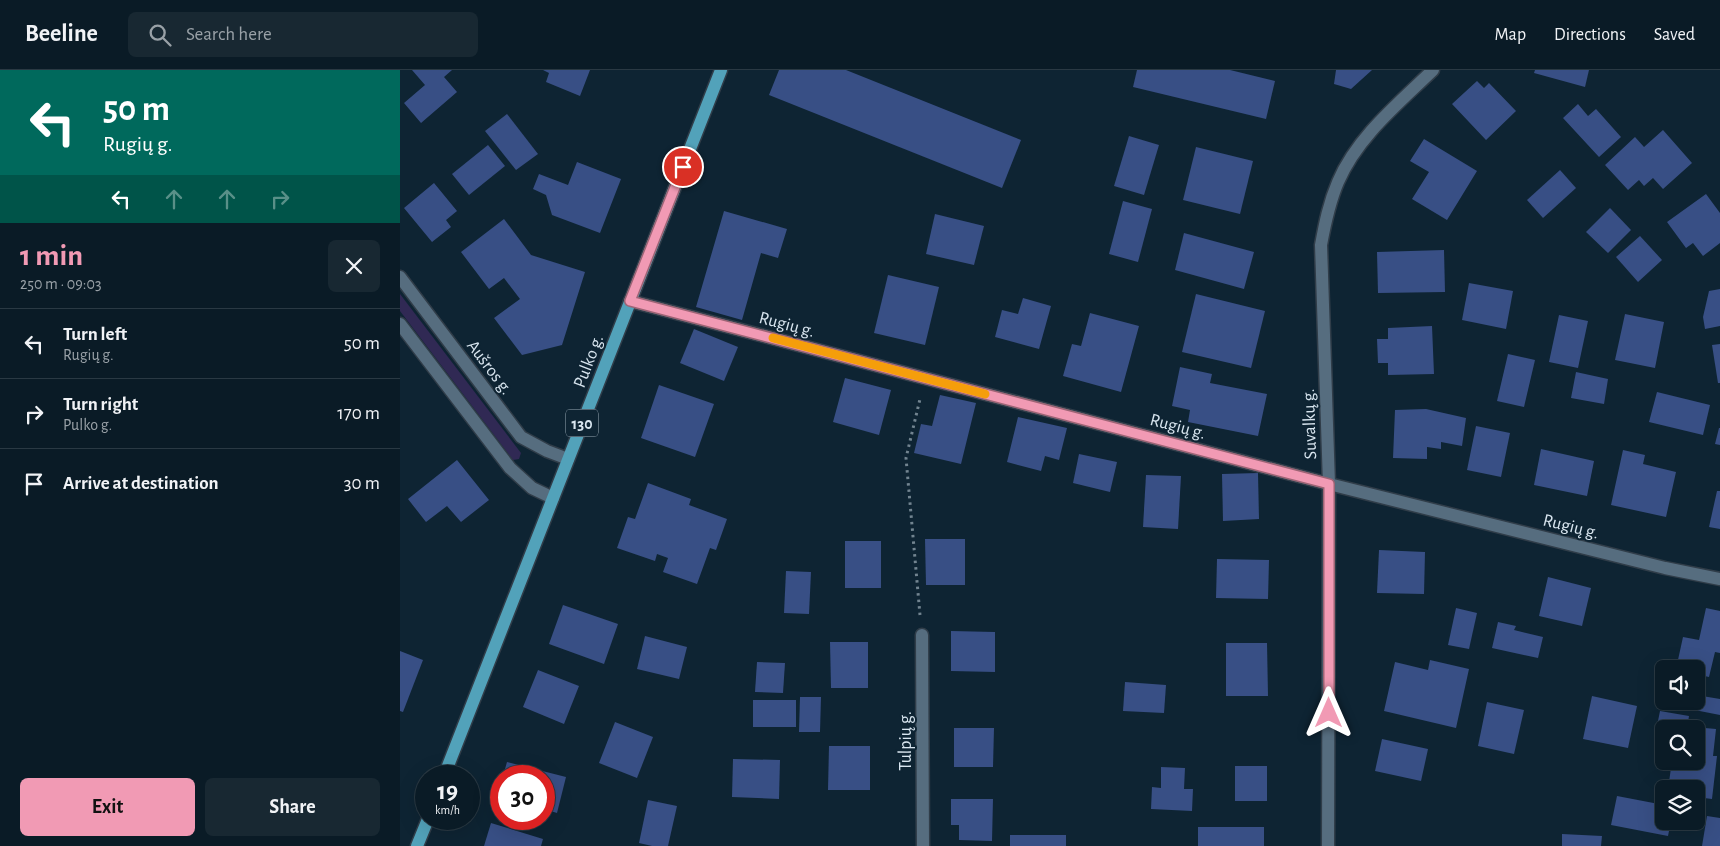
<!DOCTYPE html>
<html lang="en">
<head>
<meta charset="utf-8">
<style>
	:root { --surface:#0a1b26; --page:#182832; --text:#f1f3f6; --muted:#99a1a7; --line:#2a3943; --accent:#f19ab4 }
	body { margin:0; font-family:"Alegreya Sans",sans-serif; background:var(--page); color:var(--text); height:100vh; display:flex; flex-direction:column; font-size:19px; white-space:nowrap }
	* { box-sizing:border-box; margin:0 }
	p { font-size:16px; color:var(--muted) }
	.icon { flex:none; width:28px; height:28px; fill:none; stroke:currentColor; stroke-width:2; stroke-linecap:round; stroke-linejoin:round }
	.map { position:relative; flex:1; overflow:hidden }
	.side { display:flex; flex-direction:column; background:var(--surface); width:400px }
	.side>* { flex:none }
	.top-card { background:#00695c; color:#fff; overflow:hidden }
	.buttons { position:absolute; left:1255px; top:590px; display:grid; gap:10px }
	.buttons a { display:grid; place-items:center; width:50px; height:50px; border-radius:8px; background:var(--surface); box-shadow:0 5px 20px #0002,0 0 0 1px var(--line); font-size:25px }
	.speed { position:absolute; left:15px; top:695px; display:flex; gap:10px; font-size:25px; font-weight:700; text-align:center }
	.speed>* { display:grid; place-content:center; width:65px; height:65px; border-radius:50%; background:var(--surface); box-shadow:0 5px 20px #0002,0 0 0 1px var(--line); line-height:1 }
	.speed small { font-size:12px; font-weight:400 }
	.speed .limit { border:8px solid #d22; background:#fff; color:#111 }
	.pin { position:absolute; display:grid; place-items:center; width:42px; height:42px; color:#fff; margin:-21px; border:2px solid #fff; border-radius:50%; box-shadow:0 1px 5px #0007 }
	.me { position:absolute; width:55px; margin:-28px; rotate:0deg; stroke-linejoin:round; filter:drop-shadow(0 0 4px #0008) }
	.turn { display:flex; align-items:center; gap:18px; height:105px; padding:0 20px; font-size:22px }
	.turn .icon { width:65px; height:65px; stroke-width:2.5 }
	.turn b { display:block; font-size:35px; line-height:42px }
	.lanes { display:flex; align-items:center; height:48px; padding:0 20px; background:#0003; justify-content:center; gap:25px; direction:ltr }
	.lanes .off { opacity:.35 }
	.round { display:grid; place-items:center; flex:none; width:52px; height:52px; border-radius:8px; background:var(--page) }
	.head { display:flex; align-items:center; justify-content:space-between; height:85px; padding:0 20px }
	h1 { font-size:30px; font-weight:600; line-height:38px; color:var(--accent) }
	.cta { display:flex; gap:10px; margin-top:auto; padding:10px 20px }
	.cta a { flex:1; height:58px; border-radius:8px; background:var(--accent); color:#111; font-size:20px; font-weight:600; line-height:58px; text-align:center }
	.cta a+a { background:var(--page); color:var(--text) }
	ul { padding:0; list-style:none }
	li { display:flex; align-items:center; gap:15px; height:70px; padding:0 20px; border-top:1px solid var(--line) }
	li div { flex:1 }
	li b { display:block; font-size:19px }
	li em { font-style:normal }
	header { display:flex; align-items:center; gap:30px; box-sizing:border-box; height:70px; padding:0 25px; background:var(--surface); border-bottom:1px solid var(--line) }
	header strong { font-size:24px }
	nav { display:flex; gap:28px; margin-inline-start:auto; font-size:18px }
	.search { width:350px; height:45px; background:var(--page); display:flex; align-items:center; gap:12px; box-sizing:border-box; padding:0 18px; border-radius:8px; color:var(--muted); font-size:19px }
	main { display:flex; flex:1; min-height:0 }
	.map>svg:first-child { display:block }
</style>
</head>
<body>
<header>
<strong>Beeline</strong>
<div class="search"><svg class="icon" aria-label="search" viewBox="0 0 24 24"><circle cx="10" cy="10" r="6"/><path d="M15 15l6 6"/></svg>Search here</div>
<nav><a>Map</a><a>Directions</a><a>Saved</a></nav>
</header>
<main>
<section class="side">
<div class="top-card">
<div class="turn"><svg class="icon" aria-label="left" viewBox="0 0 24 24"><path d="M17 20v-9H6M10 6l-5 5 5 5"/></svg><div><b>50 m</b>Rugių g.</div></div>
<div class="lanes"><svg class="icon" aria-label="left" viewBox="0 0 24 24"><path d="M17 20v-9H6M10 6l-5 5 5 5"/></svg><svg class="icon off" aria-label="ahead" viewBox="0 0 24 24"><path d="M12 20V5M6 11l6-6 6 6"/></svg><svg class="icon off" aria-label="ahead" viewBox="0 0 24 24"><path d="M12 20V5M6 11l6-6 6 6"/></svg><svg class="icon off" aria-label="right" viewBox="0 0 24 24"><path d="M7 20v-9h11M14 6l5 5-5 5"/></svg></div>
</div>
<div class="head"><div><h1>1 min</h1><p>250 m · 09:03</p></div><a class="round"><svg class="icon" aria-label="close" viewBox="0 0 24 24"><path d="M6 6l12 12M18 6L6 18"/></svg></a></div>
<ul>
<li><svg class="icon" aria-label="left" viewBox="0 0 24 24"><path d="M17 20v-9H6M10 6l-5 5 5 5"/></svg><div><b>Turn left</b><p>Rugių g.</p></div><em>50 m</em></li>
<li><svg class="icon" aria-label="right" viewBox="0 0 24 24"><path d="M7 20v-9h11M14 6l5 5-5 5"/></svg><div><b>Turn right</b><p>Pulko g.</p></div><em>170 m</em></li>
<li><svg class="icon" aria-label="arrive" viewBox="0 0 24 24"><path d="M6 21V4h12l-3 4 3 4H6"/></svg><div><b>Arrive at destination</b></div><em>30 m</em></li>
</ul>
<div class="cta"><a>Exit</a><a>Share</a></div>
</section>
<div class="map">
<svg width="1320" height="776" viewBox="0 0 1320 776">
	<rect width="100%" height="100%" fill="#0e2433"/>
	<path fill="#302954" d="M 0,224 L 121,383 L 119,389 L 113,390 L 0,241 Z"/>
	<g fill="#384f85">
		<path d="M 12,0 L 52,0 L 44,7 L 57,22 L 21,53 L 4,33 L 25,15 Z"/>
		<path d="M 143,0 L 190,0 L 180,26 L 146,12 L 149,3 Z"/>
		<path d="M 379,0 L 446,0 L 621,70 L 602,118 L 369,25 Z"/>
		<path d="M 737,0 L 830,0 L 875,11 L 866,49 L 733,17 Z"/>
		<path d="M 936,0 L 972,0 L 951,19 L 934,14 Z"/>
		<path d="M 1135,0 L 1189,0 L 1185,17 L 1134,3 Z"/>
		<path d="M 1077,11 L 1084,18 L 1089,13 L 1116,41 L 1086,70 L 1052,34 Z"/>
		<path d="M 1178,34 L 1188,46 L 1196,39 L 1221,67 L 1199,87 L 1163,48 Z"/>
		<path d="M 107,44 L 138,84 L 116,100 L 85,61 Z"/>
		<path d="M 1263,60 L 1292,93 L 1263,119 L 1253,108 L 1244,116 L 1239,110 L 1228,120 L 1205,95 L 1235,67 L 1244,77 Z"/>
		<path d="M 729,66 L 759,75 L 744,125 L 714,116 Z"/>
		<path d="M 1024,69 L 1077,101 L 1047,150 L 1012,129 L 1029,102 L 1010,91 Z"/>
		<path d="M 88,75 L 105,96 L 69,125 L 52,104 Z"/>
		<path d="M 796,77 L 853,91 L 840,144 L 783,130 Z"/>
		<path d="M 177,92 L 221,109 L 200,163 L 152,145 L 146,125 L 133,119 L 139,104 L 168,115 Z"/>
		<path d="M 1160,100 L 1176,118 L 1143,148 L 1127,130 Z"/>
		<path d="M 34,113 L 57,141 L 46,150 L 51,157 L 32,172 L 4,138 Z"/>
		<path d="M 1306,124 L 1320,143 L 1320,173 L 1303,186 L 1293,173 L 1286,178 L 1267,152 Z"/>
		<path d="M 723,131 L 752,139 L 738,192 L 709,184 Z"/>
		<path d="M 1210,138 L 1231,160 L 1208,183 L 1186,162 Z"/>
		<path d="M 324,141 L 387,159 L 378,188 L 361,183 L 342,250 L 296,237 Z"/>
		<path d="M 535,144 L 584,156 L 574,195 L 526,184 Z"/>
		<path d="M 104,149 L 131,185 L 185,202 L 162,275 L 122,285 L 94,248 L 120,229 L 104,208 L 89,219 L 61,182 Z"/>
		<path d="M 784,163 L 854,182 L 844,219 L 775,200 Z"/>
		<path d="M 1240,166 L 1262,190 L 1238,212 L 1216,187 Z"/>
		<path d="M 1044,180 L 1045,222 L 978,223 L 977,182 Z"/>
		<path d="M 488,205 L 539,217 L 525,275 L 474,263 Z"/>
		<path d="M 1069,213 L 1113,221 L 1106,259 L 1062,250 Z"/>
		<path d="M 1320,219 L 1320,256 L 1305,259 L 1303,247 L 1309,221 Z"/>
		<path d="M 796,224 L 865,241 L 851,298 L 782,282 Z"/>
		<path d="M 623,228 L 651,236 L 639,279 L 595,267 L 602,240 L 618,244 Z"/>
		<path d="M 690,243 L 739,256 L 721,322 L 663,306 L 672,274 L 681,276 Z"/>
		<path d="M 1225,244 L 1264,252 L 1255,298 L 1215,290 Z"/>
		<path d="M 1159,245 L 1188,251 L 1178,298 L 1149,292 Z"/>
		<path d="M 1032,256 L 1034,304 L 988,305 L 988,293 L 978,293 L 977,269 L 988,269 L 988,258 Z"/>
		<path d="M 294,259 L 338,277 L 324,311 L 280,293 Z"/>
		<path d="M 1320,274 L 1320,313 L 1318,313 L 1312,275 Z"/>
		<path d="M 1108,284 L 1135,290 L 1124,337 L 1097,331 Z"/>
		<path d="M 780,297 L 812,304 L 810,313 L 867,324 L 858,366 L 788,352 L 790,340 L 772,336 Z"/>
		<path d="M 1176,302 L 1208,309 L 1204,334 L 1171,328 Z"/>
		<path d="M 445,308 L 491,320 L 479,365 L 433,352 Z"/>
		<path d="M 259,315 L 314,334 L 295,387 L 241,368 Z"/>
		<path d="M 1257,322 L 1310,335 L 1303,365 L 1249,352 Z"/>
		<path d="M 540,325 L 576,333 L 561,394 L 514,383 L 521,354 L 532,356 Z"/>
		<path d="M 1026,339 L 1066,348 L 1062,376 L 1041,372 L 1041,379 L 1027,377 L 1027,389 L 993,388 L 995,340 Z"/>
		<path d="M 618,347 L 667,358 L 659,390 L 645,386 L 641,401 L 607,392 Z"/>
		<path d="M 1076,356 L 1110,363 L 1101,407 L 1067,400 Z"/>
		<path d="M 1319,358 L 1320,358 L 1320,375 L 1315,374 Z"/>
		<path d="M 1141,379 L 1194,391 L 1187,426 L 1134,415 Z"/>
		<path d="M 1223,380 L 1245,385 L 1243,394 L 1276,402 L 1266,447 L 1211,435 Z"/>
		<path d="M 679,384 L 717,392 L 710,422 L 673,413 Z"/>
		<path d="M 57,390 L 89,430 L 61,452 L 47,436 L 26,452 L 8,429 Z"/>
		<path d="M 858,403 L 859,449 L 823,451 L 822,404 Z"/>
		<path d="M 746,405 L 781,406 L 778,459 L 743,457 Z"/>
		<path d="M 248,413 L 291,429 L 289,435 L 327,449 L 316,480 L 310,478 L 297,514 L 263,502 L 268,488 L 257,484 L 255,491 L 217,478 L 228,447 L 235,449 Z"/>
		<path d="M 1317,421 L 1320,421 L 1320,459 L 1309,457 Z"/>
		<path d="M 525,469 L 565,469 L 565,515 L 526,515 Z"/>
		<rect x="445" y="471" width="36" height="47"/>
		<path d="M 979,480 L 1025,482 L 1024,524 L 977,523 Z"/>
		<path d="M 817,489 L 869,490 L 868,529 L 816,528 Z"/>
		<path d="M 386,501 L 411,502 L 409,544 L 384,543 Z"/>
		<path d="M 1148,507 L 1191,518 L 1182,556 L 1139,546 Z"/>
		<path d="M 163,535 L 218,554 L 204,594 L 149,574 Z"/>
		<path d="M 1056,538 L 1077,543 L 1069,579 L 1048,575 Z"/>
		<path d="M 1306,538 L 1320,541 L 1320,583 L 1315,582 L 1309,607 L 1300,605 L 1299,613 L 1296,612 L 1296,599 L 1276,599 L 1283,567 L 1299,570 Z"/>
		<path d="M 1098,552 L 1116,556 L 1114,560 L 1143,567 L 1138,588 L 1092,578 Z"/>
		<path d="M 551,561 L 595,562 L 595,602 L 551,601 Z"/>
		<path d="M 245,566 L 287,577 L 279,609 L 237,599 Z"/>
		<path d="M 430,572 L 468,572 L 468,618 L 431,618 Z"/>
		<path d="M 826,573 L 867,573 L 868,626 L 826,626 Z"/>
		<path d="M 0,581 L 23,590 L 3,642 L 0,641 Z"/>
		<path d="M 1030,590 L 1069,599 L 1056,658 L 984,641 L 995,592 L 1028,600 Z"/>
		<path d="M 357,592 L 385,593 L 383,623 L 355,622 Z"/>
		<path d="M 138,600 L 179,616 L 164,654 L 123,637 Z"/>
		<path d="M 725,612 L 766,615 L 764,643 L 723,641 Z"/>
		<path d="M 1296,625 L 1320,629 L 1320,645 L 1269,635 L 1270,631 L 1296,631 Z"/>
		<path d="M 1192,626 L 1237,636 L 1228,678 L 1183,669 Z"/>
		<path d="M 400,627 L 421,627 L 420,662 L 399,662 Z"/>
		<rect x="353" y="630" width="43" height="27"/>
		<path d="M 1087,632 L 1124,640 L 1114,684 L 1078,676 Z"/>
		<path d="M 1260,641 L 1289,646 L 1287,659 L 1266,659 L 1267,657 L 1257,656 Z"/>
		<path d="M 215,652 L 253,667 L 237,708 L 199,693 Z"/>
		<path d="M 1294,657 L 1316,659 L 1313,686 L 1317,686 L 1312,729 L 1296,727 L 1296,719 L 1268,719 L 1272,691 L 1296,691 L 1296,659 L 1294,659 Z"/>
		<path d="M 554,658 L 594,658 L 593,697 L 554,697 Z"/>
		<path d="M 982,669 L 1028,679 L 1021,711 L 975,701 Z"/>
		<path d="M 429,676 L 470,676 L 470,720 L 428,720 Z"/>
		<path d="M 333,689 L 380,690 L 379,729 L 332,727 Z"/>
		<path d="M 107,692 L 166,707 L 157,743 L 144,739 L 144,706 L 103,706 Z"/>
		<rect x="835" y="696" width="32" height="35"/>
		<path d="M 761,697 L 785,698 L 784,719 L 793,719 L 792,741 L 751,739 L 752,717 L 761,718 Z"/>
		<path d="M 1217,726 L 1264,735 L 1264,751 L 1271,751 L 1268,766 L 1211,755 Z"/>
		<path d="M 551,729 L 593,729 L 592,771 L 559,770 L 559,755 L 551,755 Z"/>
		<path d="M 248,730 L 277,736 L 268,776 L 252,776 L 239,773 Z"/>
		<path d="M 1307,746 L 1320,748 L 1320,776 L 1302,776 Z"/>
		<path d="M 91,753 L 143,769 L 141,776 L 84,776 Z"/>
		<rect x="798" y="757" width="66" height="19"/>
		<path d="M 1162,764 L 1202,766 L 1201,776 L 1162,776 Z"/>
		<rect x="610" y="765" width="56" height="11"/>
	</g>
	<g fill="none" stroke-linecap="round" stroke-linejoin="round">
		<defs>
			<g id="street">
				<path d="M 0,207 L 121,367 L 147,381 L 168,389"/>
				<path d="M 230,231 L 929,414 L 1265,498 L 1320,509"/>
				<path d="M 0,254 L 110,398 L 132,418 L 153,428"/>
				<path d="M 522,565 L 523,776"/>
				<path d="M 928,776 L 929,414 L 921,175 C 925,153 929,133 938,112 C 957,67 999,33 1033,0"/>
			</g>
			<g id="primary">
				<path d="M 44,706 L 321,0"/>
				<path d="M 17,776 L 28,749"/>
			</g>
		</defs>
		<use href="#street" stroke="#303d49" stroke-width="15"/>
		<use href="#primary" stroke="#303d49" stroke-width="15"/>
		<path stroke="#728490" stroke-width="3" stroke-dasharray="2.5 4" stroke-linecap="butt" d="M 520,545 L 506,388 L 520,329"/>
		<use href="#street" stroke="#566d7f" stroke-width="12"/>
		<use href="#primary" stroke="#52a2ba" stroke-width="12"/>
	</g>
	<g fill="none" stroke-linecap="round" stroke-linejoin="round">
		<defs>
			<path id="route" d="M 283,97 L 230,231 L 929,414 L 929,643"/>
		</defs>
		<use href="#route" stroke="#9d6475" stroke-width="12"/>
		<use href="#route" stroke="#f19ab4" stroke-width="9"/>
		<path stroke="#f59e0b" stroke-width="9" d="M 373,268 L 585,324"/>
	</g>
	<g text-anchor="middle" stroke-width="4" stroke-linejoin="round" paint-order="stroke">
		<rect fill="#0e2433" stroke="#9babb7" stroke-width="1" x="166" y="339.5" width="32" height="27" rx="4"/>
		<g font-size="16" font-weight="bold" fill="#d8e5ef">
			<text x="182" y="359">130</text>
		</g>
		<g font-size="18" fill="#d8e5ef" stroke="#0e2433">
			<text transform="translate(387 254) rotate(15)" y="6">Rugių g.</text>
			<text transform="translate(188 291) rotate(-69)" y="6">Pulko g.</text>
			<text transform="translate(90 297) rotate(53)" y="6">Aušros g.</text>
			<text transform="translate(909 354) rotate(-92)" y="6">Suvalkų g.</text>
			<text transform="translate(778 356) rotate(15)" y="6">Rugių g.</text>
			<text transform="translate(1171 456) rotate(14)" y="6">Rugių g.</text>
			<text transform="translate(505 671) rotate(-90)" y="6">Tulpių g.</text>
		</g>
	</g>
</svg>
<div class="buttons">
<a><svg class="icon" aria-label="sound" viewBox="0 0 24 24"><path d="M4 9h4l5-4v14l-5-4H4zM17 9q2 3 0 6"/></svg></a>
<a><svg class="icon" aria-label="search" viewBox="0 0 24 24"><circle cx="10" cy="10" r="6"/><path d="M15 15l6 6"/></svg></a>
<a><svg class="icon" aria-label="layers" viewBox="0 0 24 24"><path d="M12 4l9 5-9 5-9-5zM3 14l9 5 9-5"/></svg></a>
</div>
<div class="speed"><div>19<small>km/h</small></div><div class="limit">30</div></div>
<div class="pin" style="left:283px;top:97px;background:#d93025"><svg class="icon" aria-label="arrive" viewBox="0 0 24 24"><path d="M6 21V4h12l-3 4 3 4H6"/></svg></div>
<svg class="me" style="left:929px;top:643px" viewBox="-20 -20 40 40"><path d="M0-17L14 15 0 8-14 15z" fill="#f19ab4" stroke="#fff" stroke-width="4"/></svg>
</div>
</main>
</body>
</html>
